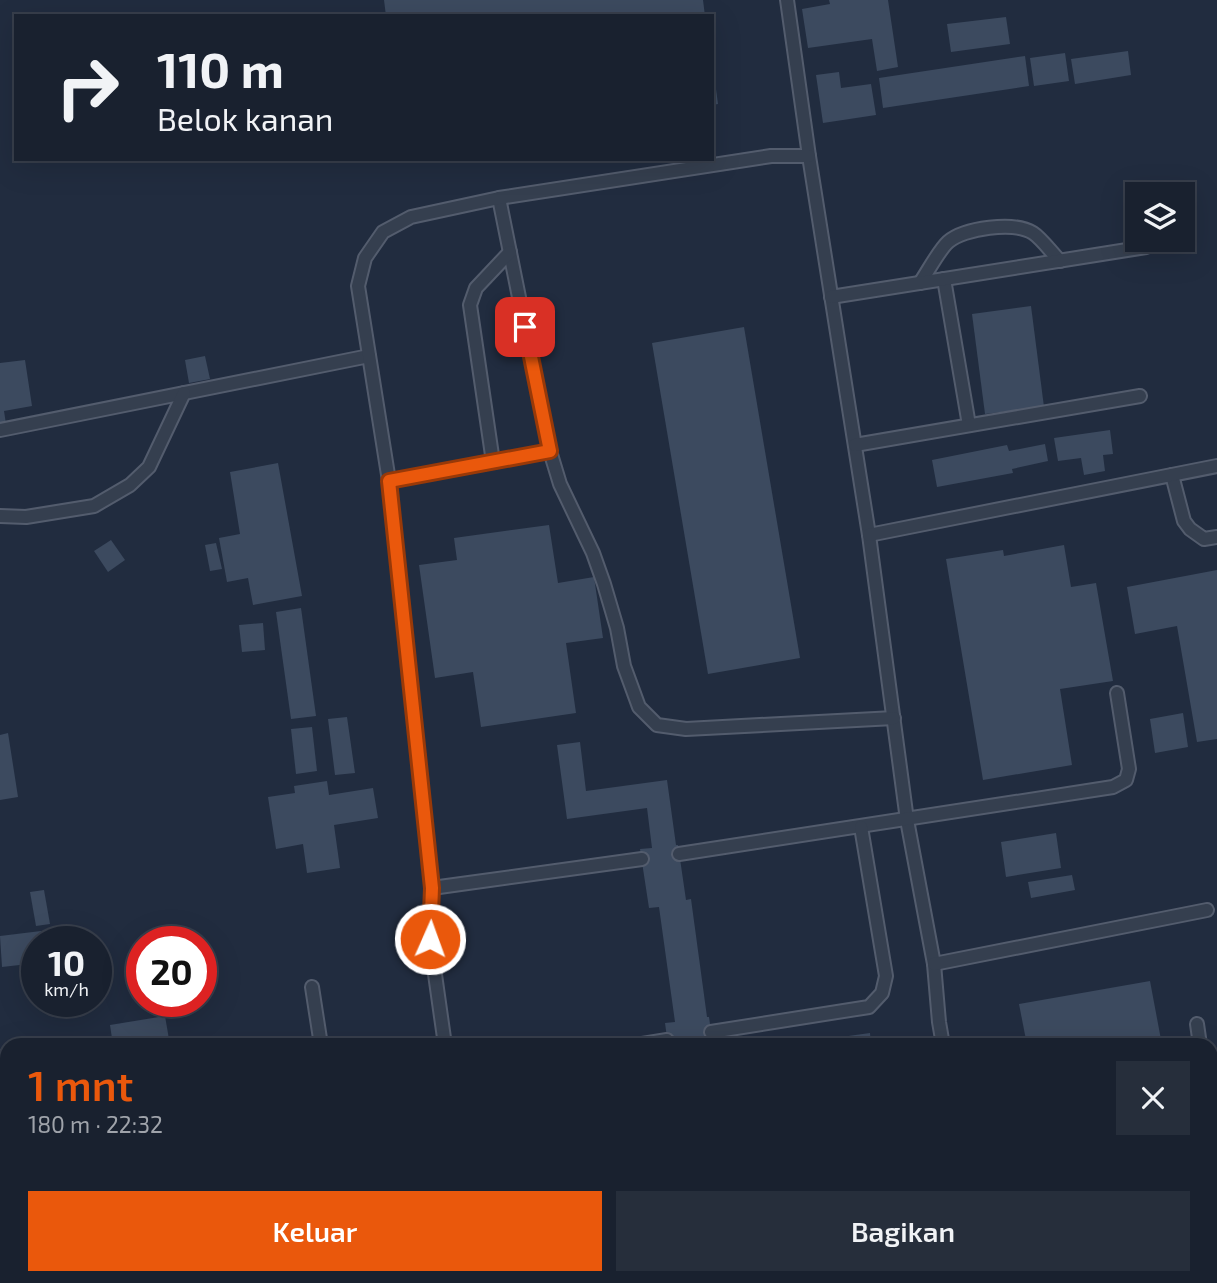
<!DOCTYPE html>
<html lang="id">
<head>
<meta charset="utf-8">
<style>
	:root { --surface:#19212f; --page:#262e3b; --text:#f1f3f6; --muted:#9fa3aa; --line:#373e4b; --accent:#ea580c }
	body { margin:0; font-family:"Exo 2",sans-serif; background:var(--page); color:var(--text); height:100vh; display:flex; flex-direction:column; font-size:26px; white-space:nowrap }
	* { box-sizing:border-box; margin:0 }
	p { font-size:23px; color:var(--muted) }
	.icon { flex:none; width:38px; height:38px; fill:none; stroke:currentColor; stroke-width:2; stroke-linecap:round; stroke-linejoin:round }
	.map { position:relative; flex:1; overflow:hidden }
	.side { position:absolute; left:0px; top:1038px; width:1218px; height:247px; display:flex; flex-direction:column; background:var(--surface); border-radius:21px 21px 0 0; box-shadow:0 7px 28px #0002,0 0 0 2px var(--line) }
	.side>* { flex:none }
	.hud { position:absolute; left:14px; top:14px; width:700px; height:147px; border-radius:0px; box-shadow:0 7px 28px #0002,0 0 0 2px var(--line); background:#19212f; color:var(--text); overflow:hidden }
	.buttons { position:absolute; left:1125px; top:182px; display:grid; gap:14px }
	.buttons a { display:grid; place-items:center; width:70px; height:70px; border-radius:0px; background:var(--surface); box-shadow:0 7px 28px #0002,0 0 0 2px var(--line); font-size:35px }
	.speed { position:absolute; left:21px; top:926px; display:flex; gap:14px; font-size:35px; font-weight:700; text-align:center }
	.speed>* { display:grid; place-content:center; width:91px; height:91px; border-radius:50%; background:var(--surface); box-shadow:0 7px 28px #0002,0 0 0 2px var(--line); line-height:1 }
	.speed small { font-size:18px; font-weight:400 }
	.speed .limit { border:10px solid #d22; background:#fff; color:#111 }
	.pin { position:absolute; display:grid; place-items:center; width:60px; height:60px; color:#fff; margin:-30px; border-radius:14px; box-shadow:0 4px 10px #0006 }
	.me { position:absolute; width:77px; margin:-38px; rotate:2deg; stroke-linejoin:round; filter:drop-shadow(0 0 5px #0008) }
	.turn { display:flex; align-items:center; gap:24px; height:147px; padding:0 28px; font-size:32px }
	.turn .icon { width:91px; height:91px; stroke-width:2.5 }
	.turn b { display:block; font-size:49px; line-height:60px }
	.round { display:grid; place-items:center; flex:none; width:74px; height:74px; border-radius:0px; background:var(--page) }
	.summary { display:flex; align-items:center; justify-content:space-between; height:119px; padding:0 28px }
	h1 { font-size:42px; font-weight:600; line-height:52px; color:var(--accent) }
	.action { display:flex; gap:14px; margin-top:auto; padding:14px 28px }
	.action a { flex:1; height:80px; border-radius:0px; background:var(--accent); color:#fff; font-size:28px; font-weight:600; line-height:80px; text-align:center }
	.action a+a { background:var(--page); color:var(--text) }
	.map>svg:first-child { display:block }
</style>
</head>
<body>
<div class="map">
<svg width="1217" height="1283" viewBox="0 0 1217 1283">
	<rect width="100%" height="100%" fill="#212c3f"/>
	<g fill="#3c4a5f">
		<path d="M 384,0 L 703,0 L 705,16 L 386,16 Z"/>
		<path d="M 829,0 L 888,0 L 898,67 L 877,71 L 872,39 L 808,48 L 802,9 L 830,4 Z"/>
		<path d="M 1006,17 L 1010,44 L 951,52 L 947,24 Z"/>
		<path d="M 1128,51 L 1131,75 L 1075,84 L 1071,59 Z"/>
		<path d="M 1065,53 L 1069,81 L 1034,86 L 1030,58 Z"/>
		<path d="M 1025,56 L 1029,86 L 883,108 L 879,78 Z"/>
		<path d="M 839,72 L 841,88 L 871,84 L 876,115 L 823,123 L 816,75 Z"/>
		<path d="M 712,74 L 714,74 L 718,104 L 712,105 Z"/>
		<path d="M 1031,306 L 1044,407 L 985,414 L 972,314 Z"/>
		<path d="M 744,327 L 800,658 L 708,674 L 652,343 Z"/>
		<path d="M 205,356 L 210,379 L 189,383 L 185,360 Z"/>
		<path d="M 25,360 L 32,406 L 4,411 L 6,424 L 0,425 L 0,363 Z"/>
		<path d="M 1110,430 L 1113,454 L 1103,455 L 1105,471 L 1084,475 L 1081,458 L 1058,461 L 1054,438 Z"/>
		<path d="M 1045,444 L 1048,461 L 1012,469 L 1013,473 L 937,487 L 932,460 L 1007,445 L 1009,451 Z"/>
		<path d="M 278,463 L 302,596 L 253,605 L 248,578 L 227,582 L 219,538 L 240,534 L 230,472 Z"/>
		<path d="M 549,525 L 558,583 L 594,577 L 603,638 L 566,643 L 576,713 L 481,727 L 473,672 L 435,678 L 419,565 L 457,560 L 454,538 Z"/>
		<path d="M 111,540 L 125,560 L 108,572 L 94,551 Z"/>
		<path d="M 216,543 L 222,569 L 210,571 L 205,545 Z"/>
		<path d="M 1064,545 L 1071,587 L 1096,583 L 1113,681 L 1060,689 L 1072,765 L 983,780 L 946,559 L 1003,550 L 1004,556 Z"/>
		<path d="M 1217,570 L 1217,739 L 1197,742 L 1177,626 L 1135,634 L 1127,587 Z"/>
		<path d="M 301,608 L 316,716 L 291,719 L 276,612 Z"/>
		<path d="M 263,623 L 265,650 L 242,652 L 239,625 Z"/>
		<path d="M 1183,713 L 1188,747 L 1155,753 L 1150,719 Z"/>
		<path d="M 347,717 L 355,773 L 335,775 L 328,719 Z"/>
		<path d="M 312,727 L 317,771 L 296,774 L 291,729 Z"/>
		<path d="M 8,733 L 18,797 L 0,800 L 0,735 Z"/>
		<path d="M 580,742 L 586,791 L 667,780 L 676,845 L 678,845 L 686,900 L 691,899 L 707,1017 L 709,1017 L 713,1045 L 668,1045 L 665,1023 L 675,1022 L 659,907 L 649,908 L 640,849 L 652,848 L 647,808 L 567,819 L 557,745 Z"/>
		<path d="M 327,781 L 329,795 L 373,788 L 378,818 L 334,825 L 340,868 L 307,873 L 303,844 L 276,849 L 268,797 L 295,793 L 294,786 Z"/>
		<path d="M 1056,833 L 1061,868 L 1006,877 L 1001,842 Z"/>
		<path d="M 1072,875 L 1075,890 L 1031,898 L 1028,882 Z"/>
		<path d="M 44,890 L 50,924 L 36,926 L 30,892 Z"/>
		<path d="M 41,931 L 42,942 L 37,942 L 37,963 L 2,967 L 0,936 Z"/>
		<path d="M 1150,981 L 1162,1045 L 1027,1045 L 1019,1004 Z"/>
		<path d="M 165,1016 L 170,1045 L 113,1045 L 110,1025 Z"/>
		<path d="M 870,1033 L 871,1045 L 805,1045 L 805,1042 Z"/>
		<path d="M 765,1039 L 765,1045 L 735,1045 L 735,1043 Z"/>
		<path d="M 7,1048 L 7,1100 L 0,1101 L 0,1049 Z"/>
		<path d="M 703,1278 L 737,1278 L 738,1283 L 704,1283 Z"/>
	</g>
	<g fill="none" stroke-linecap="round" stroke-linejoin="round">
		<defs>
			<g id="service">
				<path d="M 787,0 L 809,156 L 869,535 L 907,820 L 934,964 L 939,1022 L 943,1045"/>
				<path d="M 499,198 L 550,451 L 560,484 L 593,553 L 604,584 L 617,628 L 624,666 L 639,707 L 657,725 L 686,729 L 894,718"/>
				<path d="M 944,279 L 969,425"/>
				<path d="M 920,283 C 927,273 939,250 948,242 C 964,228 1014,221 1033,233 C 1041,238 1052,253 1060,261"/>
				<path d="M 831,297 L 1146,247"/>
				<path d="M 0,430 L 369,356"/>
				<path d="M 855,445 L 1140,396"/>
				<path d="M 493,462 L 550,451"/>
				<path d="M 1172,475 L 1184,521 L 1190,529 L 1204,539 L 1217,537"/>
				<path d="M 389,481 L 493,462 L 470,305 L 476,288 L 510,252"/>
				<path d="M 0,516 L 26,517 L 94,506 L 130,485 L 149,467 L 184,393"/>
				<path d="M 869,535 L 1217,466"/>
				<path d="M 679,854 L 1113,787 L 1126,780 L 1129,769 L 1117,693"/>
				<path d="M 432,888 L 642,859"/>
				<path d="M 934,964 L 1207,910"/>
				<path d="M 312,987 L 321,1045"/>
				<path d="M 1197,1024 L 1200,1045"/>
				<path d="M 711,1032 L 869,1007 L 882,993 L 886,976 L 861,827"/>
				<path d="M 445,1045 L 430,939 L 432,888 L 389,481 L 358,286 L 365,258 L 383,232 L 411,217 L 499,198 L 771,156 L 809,156"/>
				<path d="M 636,1045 L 667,1040"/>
				<path d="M 1211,1126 L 1217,1169"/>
				<path d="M 1211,1188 L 1217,1187"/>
				<path d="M 0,1232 L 7,1230"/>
				<path d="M 205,1278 L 208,1283"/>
				<path d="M 477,1278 L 477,1283"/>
				<path d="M 1201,1278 L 1202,1283"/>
				<path d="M 220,1283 L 221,1278"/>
				<path d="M 648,1283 L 690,1278"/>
				<path d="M 953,1283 L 984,1279"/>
			</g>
		</defs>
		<use href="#service" stroke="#535c6d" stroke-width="16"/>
		<use href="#service" stroke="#353f4f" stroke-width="12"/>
	</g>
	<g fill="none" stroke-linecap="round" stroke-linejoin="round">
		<defs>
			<path id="route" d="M 430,939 L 432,888 L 389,481 L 550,451 L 525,327"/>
		</defs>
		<use href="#route" stroke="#983908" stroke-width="18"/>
		<use href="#route" stroke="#ea580c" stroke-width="12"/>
	</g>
</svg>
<div class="buttons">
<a><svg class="icon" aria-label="layers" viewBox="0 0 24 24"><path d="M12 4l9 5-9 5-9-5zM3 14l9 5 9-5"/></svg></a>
</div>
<div class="speed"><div>10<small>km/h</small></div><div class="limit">20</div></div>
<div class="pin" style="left:525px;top:327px;background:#d93025"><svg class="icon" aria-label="arrive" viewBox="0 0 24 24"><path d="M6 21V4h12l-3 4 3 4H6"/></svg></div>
<svg class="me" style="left:430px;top:939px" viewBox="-20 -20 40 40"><circle r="17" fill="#ea580c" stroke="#fff" stroke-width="3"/><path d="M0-11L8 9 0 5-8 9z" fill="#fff"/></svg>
<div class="hud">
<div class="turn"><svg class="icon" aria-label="right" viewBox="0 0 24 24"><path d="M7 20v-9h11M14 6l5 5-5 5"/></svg><div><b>110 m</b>Belok kanan</div></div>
</div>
<section class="side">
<div class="summary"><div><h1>1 mnt</h1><p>180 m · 22:32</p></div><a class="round"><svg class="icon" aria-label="close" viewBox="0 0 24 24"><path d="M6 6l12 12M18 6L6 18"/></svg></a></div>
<div class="action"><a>Keluar</a><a>Bagikan</a></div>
</section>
</div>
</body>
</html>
